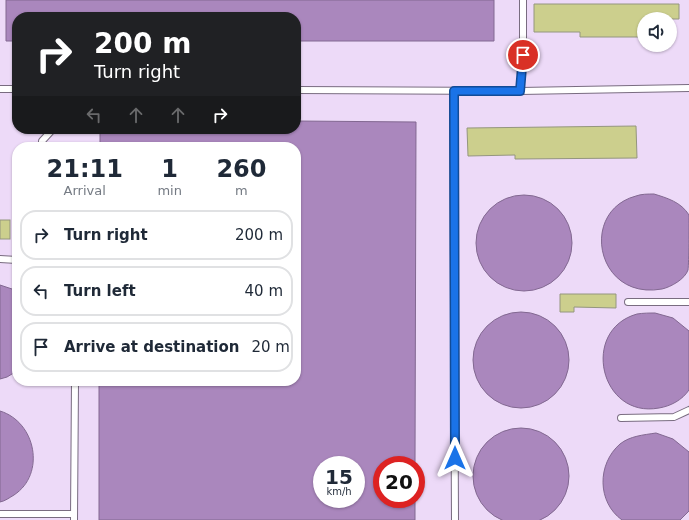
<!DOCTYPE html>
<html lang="en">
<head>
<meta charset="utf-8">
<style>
	:root { --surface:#fff; --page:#f6f6f7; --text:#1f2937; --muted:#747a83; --line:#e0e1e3 }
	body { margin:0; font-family:"DejaVu Sans",sans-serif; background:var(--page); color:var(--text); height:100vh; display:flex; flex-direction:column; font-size:15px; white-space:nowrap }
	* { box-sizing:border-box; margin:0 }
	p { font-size:13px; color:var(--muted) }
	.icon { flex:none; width:22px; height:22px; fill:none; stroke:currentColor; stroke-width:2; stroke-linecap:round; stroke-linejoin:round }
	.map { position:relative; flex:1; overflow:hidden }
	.sheet { position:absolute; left:12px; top:142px; width:289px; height:244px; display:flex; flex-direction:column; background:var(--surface); border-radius:16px; box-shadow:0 1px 3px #0004 }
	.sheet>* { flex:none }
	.top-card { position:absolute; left:12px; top:12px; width:289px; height:122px; border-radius:16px; box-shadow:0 1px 3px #0004; background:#202124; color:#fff; overflow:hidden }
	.fabs { position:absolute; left:637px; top:12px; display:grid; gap:8px }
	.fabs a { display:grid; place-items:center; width:40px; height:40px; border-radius:50%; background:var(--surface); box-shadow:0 1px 3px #0004; font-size:20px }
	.speed { position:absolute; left:313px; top:456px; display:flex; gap:8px; font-size:20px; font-weight:700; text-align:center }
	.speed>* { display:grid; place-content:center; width:52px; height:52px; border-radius:50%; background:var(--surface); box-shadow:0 1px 3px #0004; line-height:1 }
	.speed small { font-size:10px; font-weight:400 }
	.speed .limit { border:6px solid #d22; background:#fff; color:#111 }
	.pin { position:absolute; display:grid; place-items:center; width:34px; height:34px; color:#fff; margin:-17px; border:2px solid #fff; border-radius:50%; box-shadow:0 1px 4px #0007 }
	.me { position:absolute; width:44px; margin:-22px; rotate:0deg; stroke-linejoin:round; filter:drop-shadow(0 0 3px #0008) }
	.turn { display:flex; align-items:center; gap:14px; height:84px; padding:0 16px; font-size:18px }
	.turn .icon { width:52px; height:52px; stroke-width:2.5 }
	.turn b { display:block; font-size:28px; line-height:34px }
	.lanes { display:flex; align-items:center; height:38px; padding:0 16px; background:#0003; justify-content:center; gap:20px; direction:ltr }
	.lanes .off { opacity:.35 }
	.eta { display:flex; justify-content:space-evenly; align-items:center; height:68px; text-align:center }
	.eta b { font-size:24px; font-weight:800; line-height:28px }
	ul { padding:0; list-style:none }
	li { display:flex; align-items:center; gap:12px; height:50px; margin:0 8px 6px; padding:0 8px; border:2px solid var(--line); border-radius:16px }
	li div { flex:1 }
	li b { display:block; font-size:15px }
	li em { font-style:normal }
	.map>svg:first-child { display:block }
</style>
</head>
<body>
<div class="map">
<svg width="689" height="520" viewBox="0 0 689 520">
	<rect width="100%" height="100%" fill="#f2e4fb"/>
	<path fill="#eddaf8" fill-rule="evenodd" d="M 0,0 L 689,0 L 689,520 L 0,520 ZM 17,17 L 296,17 L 296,129 L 17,129 ZM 644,19 L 670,19 L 670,45 L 644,45 ZM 17,147 L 296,147 L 296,381 L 17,381 ZM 322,465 L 356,465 L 356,499 L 322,499 ZM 382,465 L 416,465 L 416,499 L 382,499 Z"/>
	<g fill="#aa87bd" stroke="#826891" fill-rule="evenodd">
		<path d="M 6,0 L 494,0 L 494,41 L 296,41 L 296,17 L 17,17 L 17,41 L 6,41 Z"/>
		<path d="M 296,121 L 416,122 L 415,465 L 382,465 L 382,499 L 415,499 L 415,520 L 99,520 L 99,381 L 296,381 L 296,147 L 100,147 L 100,129 L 296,129 ZM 322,465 L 356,465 L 356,499 L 322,499 Z"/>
		<path d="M 654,194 C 667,198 681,202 689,215 C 689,226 689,262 688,270 C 685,279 671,287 662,289 C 596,301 579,211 636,196 C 641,194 648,194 654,194 Z"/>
		<circle cx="524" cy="243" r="48"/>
		<path d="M 0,285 L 12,289 L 17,293 L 17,371 L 7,377 L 0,379 Z"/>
		<circle cx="521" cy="360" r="48"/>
		<path d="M 655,313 L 673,318 L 689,331 L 689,390 C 682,400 671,406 659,408 C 600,419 580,330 637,314 C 643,313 650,313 655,313 Z"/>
		<path d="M 0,411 C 36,422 46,474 14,495 C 9,498 5,501 0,502 Z"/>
		<circle cx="521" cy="476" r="48"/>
		<path d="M 656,433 L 673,439 L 689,452 L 689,511 L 680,520 L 622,520 C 597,502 597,464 620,444 C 630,436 643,435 656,433 Z"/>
	</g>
	<g fill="#cccf8d" stroke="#94967e">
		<path d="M 534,4 L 679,4 L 679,19 L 644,19 L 644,37 L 580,37 L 580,32 L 534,32 Z"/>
		<path d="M 636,126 L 637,158 L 515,159 L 515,155 L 468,156 L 467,128 Z"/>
		<rect x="0" y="220" width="10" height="19"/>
		<path d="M 560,294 L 616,294 L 616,308 L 574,307 L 574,312 L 560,312 Z"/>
	</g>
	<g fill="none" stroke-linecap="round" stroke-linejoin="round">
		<defs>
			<g id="service">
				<path d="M 0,89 L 17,89"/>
				<path d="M 296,90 L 520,91 L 689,88"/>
				<path d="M 453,91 L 455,520"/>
				<path d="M 520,91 L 523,55 L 523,0"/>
				<path d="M 42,147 L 42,141 L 53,129"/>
				<path d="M 0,259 L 17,260"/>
				<path d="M 628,302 L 689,302"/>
				<path d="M 621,418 L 674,417 L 689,410"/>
				<path d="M 0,514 L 74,514"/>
				<path d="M 74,520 L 75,381"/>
			</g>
		</defs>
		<use href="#service" stroke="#796c80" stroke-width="8"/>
		<use href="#service" stroke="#fff" stroke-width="6"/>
	</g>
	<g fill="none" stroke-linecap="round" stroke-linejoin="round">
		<defs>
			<path id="route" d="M 455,458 L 454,91 L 520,91 L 523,55"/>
		</defs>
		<use href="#route" stroke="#114b97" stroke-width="10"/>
		<use href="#route" stroke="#1a73e8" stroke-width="7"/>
	</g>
</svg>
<div class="fabs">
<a><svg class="icon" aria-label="sound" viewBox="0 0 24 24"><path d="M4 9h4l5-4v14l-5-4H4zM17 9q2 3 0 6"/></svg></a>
</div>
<div class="speed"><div>15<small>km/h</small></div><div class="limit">20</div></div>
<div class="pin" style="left:523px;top:55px;background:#d93025"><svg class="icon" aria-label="arrive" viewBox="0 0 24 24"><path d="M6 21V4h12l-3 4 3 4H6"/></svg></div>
<svg class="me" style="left:455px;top:458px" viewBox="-20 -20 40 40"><path d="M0-17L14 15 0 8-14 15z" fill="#1a73e8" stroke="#fff" stroke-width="4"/></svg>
<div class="top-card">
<div class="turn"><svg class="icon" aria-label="right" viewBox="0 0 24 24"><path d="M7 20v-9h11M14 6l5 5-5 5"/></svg><div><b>200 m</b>Turn right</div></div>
<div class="lanes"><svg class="icon off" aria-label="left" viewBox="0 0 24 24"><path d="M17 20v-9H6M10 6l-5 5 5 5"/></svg><svg class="icon off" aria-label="ahead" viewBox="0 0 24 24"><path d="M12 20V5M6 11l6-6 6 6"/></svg><svg class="icon off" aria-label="ahead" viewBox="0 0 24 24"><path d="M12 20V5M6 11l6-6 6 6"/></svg><svg class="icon" aria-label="right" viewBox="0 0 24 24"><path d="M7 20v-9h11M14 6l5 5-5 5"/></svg></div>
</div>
<section class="sheet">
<div class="eta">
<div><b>21:11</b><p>Arrival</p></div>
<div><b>1</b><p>min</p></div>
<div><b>260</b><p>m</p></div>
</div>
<ul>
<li><svg class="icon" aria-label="right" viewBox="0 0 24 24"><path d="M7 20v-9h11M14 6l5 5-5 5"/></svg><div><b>Turn right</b></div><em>200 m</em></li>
<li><svg class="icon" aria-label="left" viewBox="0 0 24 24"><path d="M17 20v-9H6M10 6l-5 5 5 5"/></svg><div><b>Turn left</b></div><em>40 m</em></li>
<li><svg class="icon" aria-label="arrive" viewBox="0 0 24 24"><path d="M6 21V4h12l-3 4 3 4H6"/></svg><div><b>Arrive at destination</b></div><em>20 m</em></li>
</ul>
</section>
</div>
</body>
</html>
